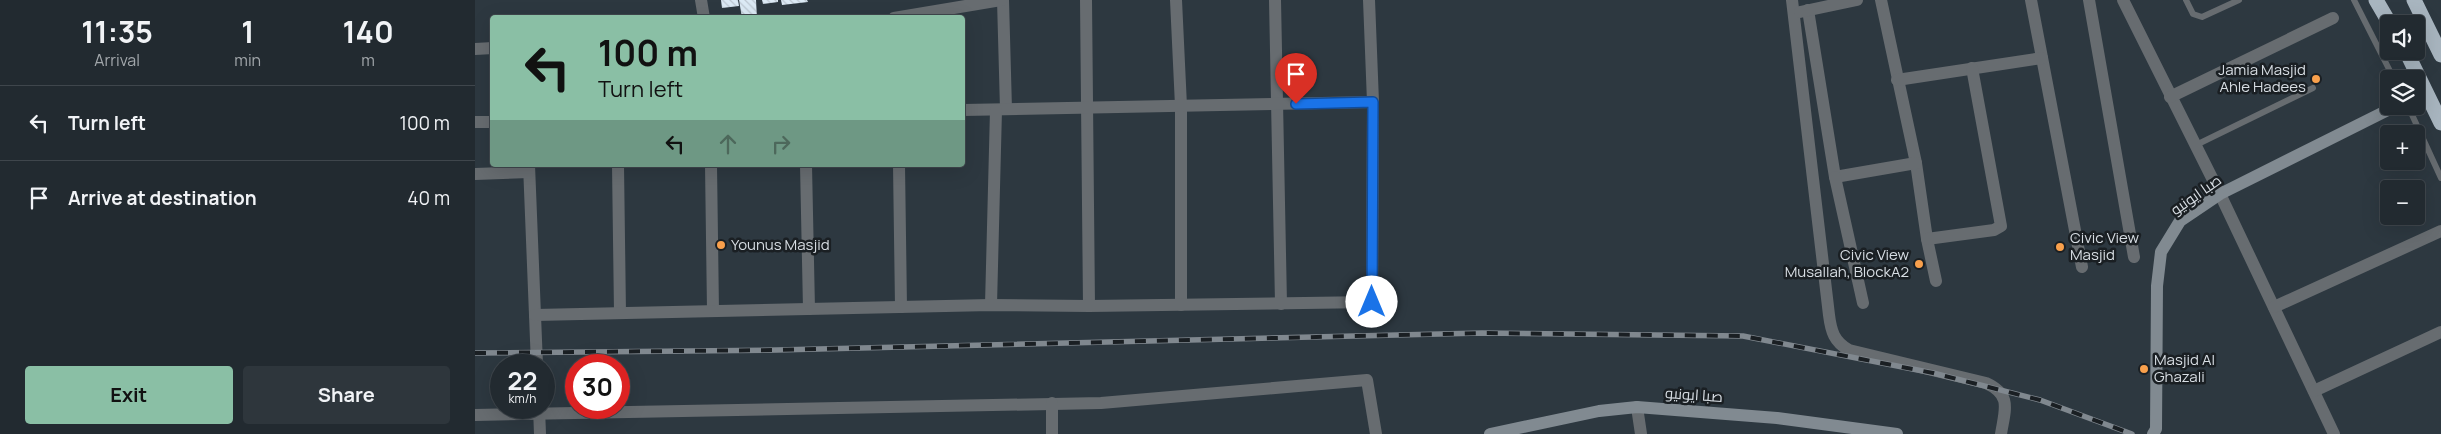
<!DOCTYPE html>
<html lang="en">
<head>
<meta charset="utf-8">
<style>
	:root { --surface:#222a30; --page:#2e363c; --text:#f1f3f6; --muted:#a2a7ab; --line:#3f464c; --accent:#8abfa5 }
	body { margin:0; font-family:Manrope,Cairo,sans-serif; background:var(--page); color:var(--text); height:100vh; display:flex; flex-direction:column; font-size:19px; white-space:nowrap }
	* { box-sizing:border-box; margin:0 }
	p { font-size:16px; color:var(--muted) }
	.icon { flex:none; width:28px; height:28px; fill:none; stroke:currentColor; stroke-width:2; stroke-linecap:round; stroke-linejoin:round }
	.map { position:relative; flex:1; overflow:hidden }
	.details { display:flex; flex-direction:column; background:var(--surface); width:475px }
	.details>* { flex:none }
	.top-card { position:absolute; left:15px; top:15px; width:475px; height:152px; border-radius:5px; box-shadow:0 5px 20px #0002,0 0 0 1px var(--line); background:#8abfa5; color:#111; overflow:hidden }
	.fabs { position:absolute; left:1905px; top:15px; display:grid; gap:10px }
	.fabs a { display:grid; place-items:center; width:45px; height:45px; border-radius:5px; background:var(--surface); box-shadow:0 5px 20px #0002,0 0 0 1px var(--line); font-size:25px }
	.speed { position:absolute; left:15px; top:354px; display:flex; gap:10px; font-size:25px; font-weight:700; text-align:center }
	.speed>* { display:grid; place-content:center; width:65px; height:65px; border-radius:50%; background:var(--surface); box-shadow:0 5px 20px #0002,0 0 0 1px var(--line); line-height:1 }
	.speed small { font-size:12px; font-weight:400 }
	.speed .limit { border:8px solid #d22; background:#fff; color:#111 }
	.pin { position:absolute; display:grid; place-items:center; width:42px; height:42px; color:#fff; margin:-51px -21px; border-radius:50% 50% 50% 0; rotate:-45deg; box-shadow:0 0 5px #0007 }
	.pin .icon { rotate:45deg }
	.me { position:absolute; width:55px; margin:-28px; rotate:0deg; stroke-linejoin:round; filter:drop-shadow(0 0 4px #0008) }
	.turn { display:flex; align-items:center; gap:18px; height:105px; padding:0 25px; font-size:22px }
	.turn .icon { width:65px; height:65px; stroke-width:2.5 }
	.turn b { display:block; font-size:35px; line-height:42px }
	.lanes { display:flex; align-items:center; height:48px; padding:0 25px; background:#0003; justify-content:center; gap:25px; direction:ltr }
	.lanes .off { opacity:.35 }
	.eta { display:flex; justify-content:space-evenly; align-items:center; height:85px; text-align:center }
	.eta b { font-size:30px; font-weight:700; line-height:35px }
	.cta { display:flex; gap:10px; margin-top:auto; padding:10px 25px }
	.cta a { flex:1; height:58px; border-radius:5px; background:var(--accent); color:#111; font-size:20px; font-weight:700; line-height:58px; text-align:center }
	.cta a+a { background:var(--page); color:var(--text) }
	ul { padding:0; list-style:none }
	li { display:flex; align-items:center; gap:15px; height:75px; padding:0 25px; border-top:1px solid var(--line) }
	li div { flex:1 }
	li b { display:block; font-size:19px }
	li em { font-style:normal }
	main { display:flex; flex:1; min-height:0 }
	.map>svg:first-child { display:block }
</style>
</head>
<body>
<main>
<section class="details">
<div class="eta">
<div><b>11:35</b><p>Arrival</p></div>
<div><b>1</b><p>min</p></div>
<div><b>140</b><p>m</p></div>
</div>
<ul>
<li><svg class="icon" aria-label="left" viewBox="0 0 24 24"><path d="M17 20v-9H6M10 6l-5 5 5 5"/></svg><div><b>Turn left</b></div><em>100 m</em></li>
<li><svg class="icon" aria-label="arrive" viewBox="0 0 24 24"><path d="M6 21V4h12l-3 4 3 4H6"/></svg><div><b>Arrive at destination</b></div><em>40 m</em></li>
</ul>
<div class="cta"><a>Exit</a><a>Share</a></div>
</section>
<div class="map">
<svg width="1966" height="434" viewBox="0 0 1966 434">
	<defs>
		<pattern id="building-back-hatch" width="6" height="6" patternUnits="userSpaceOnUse" patternTransform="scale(1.25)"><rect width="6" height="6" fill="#dceaf5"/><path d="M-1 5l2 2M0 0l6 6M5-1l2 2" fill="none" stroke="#bdc8d2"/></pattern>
	</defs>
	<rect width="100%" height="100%" fill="#2d3840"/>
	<g fill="url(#building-back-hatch)">
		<path d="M 246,0 L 263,0 L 264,6 L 247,8 Z"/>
		<path d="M 264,0 L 281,0 L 282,18 L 267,18 Z"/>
		<path d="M 287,0 L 303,0 L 303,2 L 288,4 Z"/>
		<path d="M 306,0 L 332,0 L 333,2 L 307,5 Z"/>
	</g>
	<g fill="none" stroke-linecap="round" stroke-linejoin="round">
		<g stroke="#676c70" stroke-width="6">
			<path d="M 1711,0 L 1718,14 L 1727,17 L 1764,0"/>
			<path d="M 1879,0 L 1919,79"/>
			<path d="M 1933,106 L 1966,178"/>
			<path d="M 1721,145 L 1838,88"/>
		</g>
		<g stroke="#676c70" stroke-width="12">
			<path d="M 226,0 L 229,18"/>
			<path d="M 528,0 L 531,109"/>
			<path d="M 611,0 L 614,306"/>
			<path d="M 701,0 L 706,106 L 706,305"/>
			<path d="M 800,0 L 806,304"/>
			<path d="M 1317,0 L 1354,315 C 1356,331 1359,342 1374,350 L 1511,383 C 1537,395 1530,409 1526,434"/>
			<path d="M 1406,0 L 1441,163 L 1452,239 L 1461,281"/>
			<path d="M 1556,0 L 1607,267"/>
			<path d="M 1614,0 L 1659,257"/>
			<path d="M 1648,0 L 1745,194 L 1859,434"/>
			<path d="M 1333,10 L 1360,177 L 1441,163"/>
			<path d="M 1325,12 L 1382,0"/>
			<path d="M 419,18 L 526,0"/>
			<path d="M 0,49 L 18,48"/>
			<path d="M 1422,80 L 1567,58"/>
			<path d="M 1695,97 L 1858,18"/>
			<path d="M 488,110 L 898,102"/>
			<path d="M 0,122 L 18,122"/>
			<path d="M 54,165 L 62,365"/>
			<path d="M 143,165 L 145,313"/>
			<path d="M 236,165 L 238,311"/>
			<path d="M 331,165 L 334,309"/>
			<path d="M 424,165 L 426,307"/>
			<path d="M 0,174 L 54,172"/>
			<path d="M 1360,177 L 1388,303"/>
			<path d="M 1452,239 L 1519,230 L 1526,226 L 1497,68"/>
			<path d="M 516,305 L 521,110"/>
			<path d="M 1799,307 L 1966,231"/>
			<path d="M 60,315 L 516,305 L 614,306 L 897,302 L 898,102 L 894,0"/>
			<path d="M 1839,391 L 1966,332"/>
			<path d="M 1162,407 L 1166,434"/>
			<path d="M 64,408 L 65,434"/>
			<path d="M 0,415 L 626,403 L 892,380 L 901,434"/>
			<path d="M 577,434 L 577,403"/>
		</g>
		<g stroke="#818a91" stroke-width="12">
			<path d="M 1015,434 L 1124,411 L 1162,407 L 1302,418 L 1422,434"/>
			<path d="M 1678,434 L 1681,429 L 1682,286 L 1686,252 L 1705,221 L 1745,194 L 1921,106"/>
		</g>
		<g stroke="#a8b5bf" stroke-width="15">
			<path d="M 1901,0 L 1915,24"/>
			<path d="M 1939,0 L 1966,55"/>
			<path d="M 1931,51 L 1966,123"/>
		</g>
		<defs>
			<path id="rail" d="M 0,353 L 302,350 L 1007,333 L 1268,336 L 1458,373 L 1565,400 L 1657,434"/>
		</defs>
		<use href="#rail" stroke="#80888f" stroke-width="5.5"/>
		<use href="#rail" stroke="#1a1f23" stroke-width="4" stroke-dasharray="11" stroke-linecap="butt"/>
	</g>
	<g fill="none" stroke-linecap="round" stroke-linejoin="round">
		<defs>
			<path id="route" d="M 821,104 L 898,102 L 897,302"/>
		</defs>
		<use href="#route" stroke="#114b97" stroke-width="12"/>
		<use href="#route" stroke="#1a73e8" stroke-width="9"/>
	</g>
	<g fill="#f9a04c" stroke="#1a1f23" stroke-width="2">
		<circle cx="1841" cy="79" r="5"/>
		<circle cx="246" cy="245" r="5"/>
		<circle cx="1585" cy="247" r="5"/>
		<circle cx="1444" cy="264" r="5"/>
		<circle cx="1669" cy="369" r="5"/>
	</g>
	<g text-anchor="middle" stroke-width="5" stroke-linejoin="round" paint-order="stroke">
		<g font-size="15" fill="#d7dde3" stroke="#1a1f23" text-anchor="start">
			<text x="1831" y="75" text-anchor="end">Jamia Masjid<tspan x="1831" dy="17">Ahle Hadees</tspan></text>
			<text x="1595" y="243">Civic View<tspan x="1595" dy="17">Masjid</tspan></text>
			<text x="256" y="250">Younus Masjid</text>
			<text x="1434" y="260" text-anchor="end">Civic View<tspan x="1434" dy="17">Musallah, BlockA2</tspan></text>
			<text x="1679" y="365">Masjid Al<tspan x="1679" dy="17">Ghazali</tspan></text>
		</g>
		<g font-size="15" fill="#d7dde3" stroke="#1a1f23">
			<text transform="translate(1721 195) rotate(-35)" y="5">صبا ایونیو</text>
			<text transform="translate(1219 395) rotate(4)" y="5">صبا ایونیو</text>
		</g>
	</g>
</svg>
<div class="fabs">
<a><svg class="icon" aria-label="sound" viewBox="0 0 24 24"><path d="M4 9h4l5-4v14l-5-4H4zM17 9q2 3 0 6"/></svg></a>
<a><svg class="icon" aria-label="layers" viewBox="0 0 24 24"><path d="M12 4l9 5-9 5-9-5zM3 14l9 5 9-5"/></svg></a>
<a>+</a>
<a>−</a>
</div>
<div class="speed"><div>22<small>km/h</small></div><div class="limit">30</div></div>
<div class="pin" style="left:821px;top:104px;background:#d93025"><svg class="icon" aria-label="arrive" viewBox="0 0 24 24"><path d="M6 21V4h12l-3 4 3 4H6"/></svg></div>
<svg class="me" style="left:897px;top:302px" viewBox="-20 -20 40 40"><circle r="19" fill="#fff"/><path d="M0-13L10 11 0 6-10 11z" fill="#1a73e8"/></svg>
<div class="top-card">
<div class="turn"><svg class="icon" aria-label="left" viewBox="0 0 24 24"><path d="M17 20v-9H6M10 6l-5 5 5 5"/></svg><div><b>100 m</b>Turn left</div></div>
<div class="lanes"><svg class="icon" aria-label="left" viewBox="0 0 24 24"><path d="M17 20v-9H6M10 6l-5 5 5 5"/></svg><svg class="icon off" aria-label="ahead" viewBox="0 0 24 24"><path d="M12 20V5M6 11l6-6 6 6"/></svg><svg class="icon off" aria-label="right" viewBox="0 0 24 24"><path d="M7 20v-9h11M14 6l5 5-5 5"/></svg></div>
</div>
</div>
</main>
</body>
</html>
